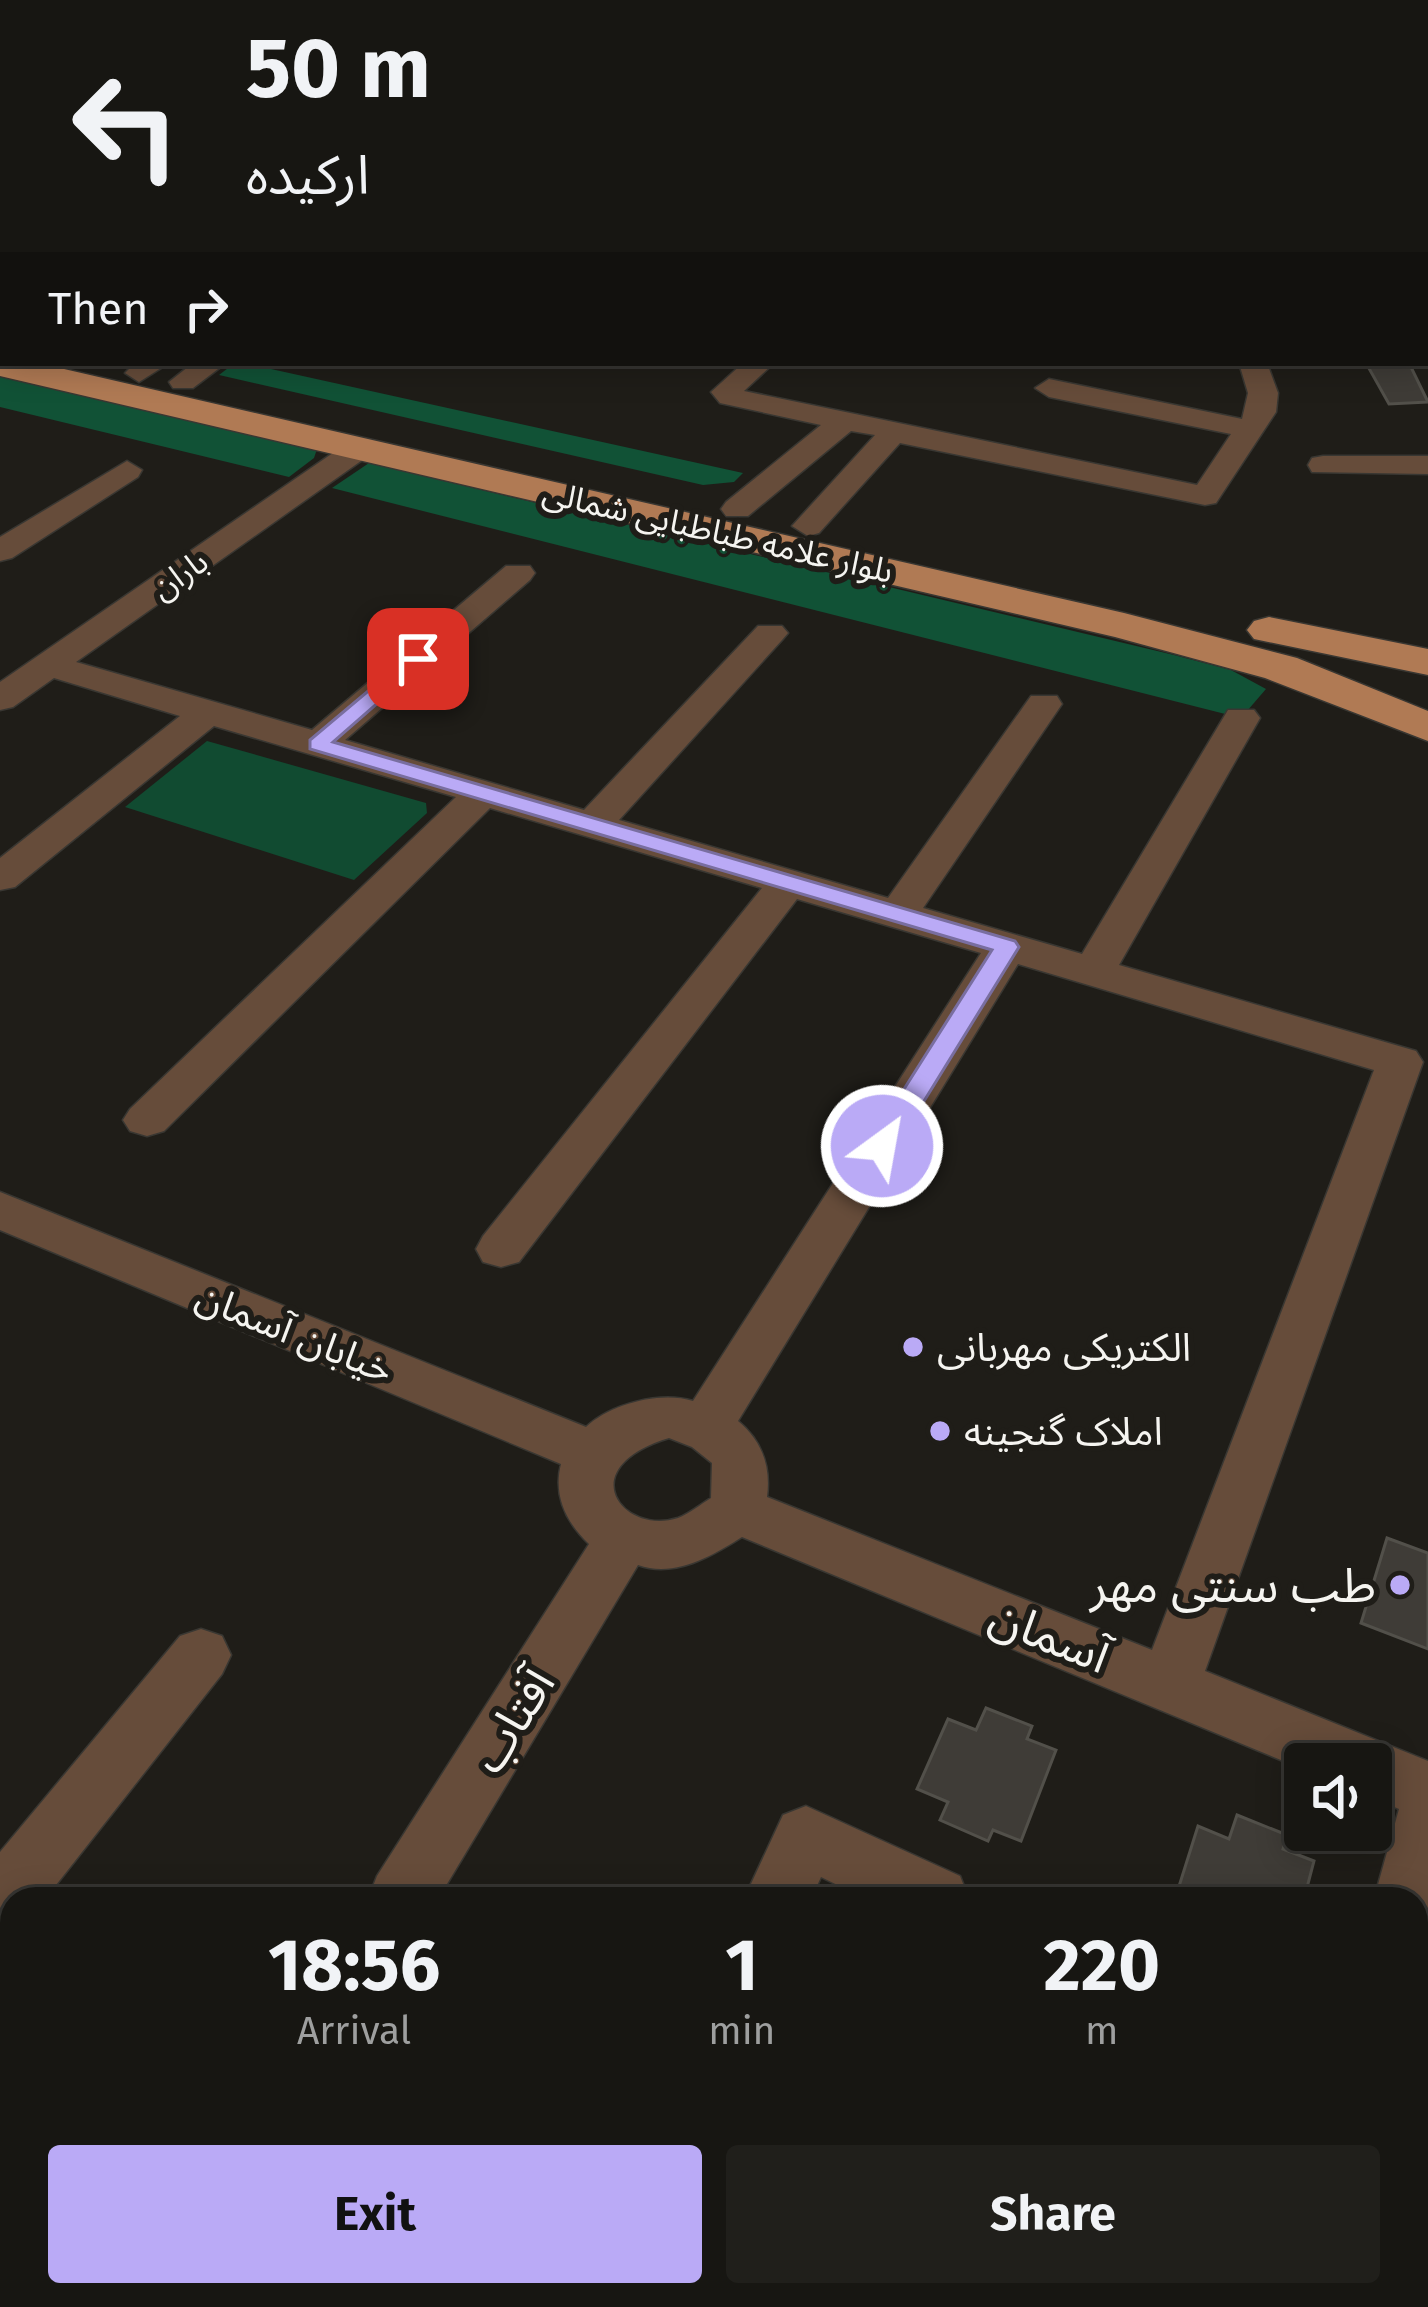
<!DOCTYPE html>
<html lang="en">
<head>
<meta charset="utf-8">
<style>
	:root { --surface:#171612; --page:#201f1b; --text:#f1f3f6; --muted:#9e9f9f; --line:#363532; --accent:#baaaf6 }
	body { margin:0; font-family:"Fira Sans","Noto Sans Arabic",sans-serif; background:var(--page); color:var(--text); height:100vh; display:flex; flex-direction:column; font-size:45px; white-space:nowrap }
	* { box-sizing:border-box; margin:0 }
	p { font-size:39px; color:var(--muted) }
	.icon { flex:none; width:66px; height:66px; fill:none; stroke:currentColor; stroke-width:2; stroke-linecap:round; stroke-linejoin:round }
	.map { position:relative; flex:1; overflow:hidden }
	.panel { position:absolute; left:0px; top:1887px; width:1428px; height:420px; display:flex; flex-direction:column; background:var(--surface); border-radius:36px 36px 0 0; box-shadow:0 6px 30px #0003,0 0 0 3px var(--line) }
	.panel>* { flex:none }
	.top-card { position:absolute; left:0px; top:0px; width:1428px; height:366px; box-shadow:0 6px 30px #0003,0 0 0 3px var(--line); background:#171612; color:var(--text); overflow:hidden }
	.fabs { position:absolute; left:1284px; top:1743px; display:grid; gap:24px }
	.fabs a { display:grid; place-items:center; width:108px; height:108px; border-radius:12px; background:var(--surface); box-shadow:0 6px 30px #0003,0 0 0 3px var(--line); font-size:60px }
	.pin { position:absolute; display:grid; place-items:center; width:102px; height:102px; color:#fff; margin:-51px; border-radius:24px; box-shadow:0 6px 18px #0006 }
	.me { position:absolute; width:132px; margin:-66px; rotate:32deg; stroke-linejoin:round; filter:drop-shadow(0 0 9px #0008) }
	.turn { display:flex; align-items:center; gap:42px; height:252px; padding:0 48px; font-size:54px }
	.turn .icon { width:156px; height:156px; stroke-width:2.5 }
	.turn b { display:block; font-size:84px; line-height:102px }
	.then { display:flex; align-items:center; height:114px; padding:0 48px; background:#0003; gap:24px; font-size:45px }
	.eta { display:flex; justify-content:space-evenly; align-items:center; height:204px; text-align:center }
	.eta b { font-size:72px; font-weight:700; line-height:84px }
	.button { display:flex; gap:24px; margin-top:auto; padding:24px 48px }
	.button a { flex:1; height:138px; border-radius:12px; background:var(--accent); color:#111; font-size:48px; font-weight:700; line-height:138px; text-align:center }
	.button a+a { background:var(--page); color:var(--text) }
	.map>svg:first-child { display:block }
</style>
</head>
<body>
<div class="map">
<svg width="1428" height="2307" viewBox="0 0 1428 2307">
	<rect width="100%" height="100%" fill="#1f1d18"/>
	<path fill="#114b31" d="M 207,741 L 426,803 L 427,813 L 354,880 L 125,807 Z"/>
	<g fill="#115236">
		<path d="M 248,364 L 743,473 L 734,482 L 703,485 L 219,375 L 232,365 Z"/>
		<path d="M 0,370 L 317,449 L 314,458 L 289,477 L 0,407 Z"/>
		<path d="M 369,463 L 1174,655 L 1231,670 L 1266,689 L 1241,718 L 332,488 Z"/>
	</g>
	<g fill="#3f3c37" stroke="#52504a" stroke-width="3">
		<path d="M 1366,363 L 1409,363 L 1428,402 L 1389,404 Z"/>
		<path d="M 1387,1538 L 1428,1553 L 1428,1649 L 1361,1623 Z"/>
		<path d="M 986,1708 L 1032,1726 L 1027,1739 L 1056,1750 L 1021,1841 L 993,1830 L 988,1841 L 940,1820 L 948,1802 L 917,1789 L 948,1719 L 976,1730 Z"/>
		<path d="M 1237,1815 L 1287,1835 L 1283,1849 L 1314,1861 L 1304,1899 L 1175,1899 L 1198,1826 L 1229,1839 Z"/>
	</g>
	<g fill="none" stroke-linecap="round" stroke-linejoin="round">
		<defs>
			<g id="minor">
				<path d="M 114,0 L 151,0 L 153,3 L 116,3 Z"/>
				<path d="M 189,0 L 215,0 L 187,3 Z"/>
				<path d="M 274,0 L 299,0 L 272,3 Z"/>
				<path d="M 504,0 L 528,0 L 502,3 Z"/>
				<path d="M 737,0 L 761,0 L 735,3 Z"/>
				<path d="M 864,0 L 886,0 L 862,3 Z"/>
				<path d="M 1140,0 L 1161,0 L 1138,3 Z"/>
				<rect x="1425" y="56" width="3" height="12"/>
				<path d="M 3,97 L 3,111 L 0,112 L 0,98 Z"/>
				<path d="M 3,143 L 3,157 L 0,158 L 0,144 Z"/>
				<path d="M 135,363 L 169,363 L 139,382 L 125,373 Z"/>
				<path d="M 193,363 L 226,363 L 193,388 L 173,388 L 169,382 Z"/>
				<path d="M 743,363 L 774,363 L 744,391 L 1197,485 L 1231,434 L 1049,397 L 1035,388 L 1049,379 L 1242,419 L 1248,393 L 1239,363 L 1267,363 L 1278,393 L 1276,412 L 1216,503 L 1205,505 L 900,443 L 819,533 L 808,536 L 792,526 L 875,435 L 851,431 L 748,516 L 726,516 L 721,509 L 726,502 L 821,425 L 720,403 L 711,392 Z"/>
				<path d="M 357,441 L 368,444 L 372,450 L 368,456 L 76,662 L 312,730 L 506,566 L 530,566 L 535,573 L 530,580 L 345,740 L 584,810 L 758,626 L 782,626 L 788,633 L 782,640 L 619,820 L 888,898 L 1031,696 L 1057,696 L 1062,704 L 923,908 L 1082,954 L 1228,710 L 1254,710 L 1260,718 L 1119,965 L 1416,1051 L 1423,1062 L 1205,1671 L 1428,1761 L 1428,1923 L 1416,1927 L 1416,1899 L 1374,1899 L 1399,1809 L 1371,1797 L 1371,1764 L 1305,1764 L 1305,1770 L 742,1537 C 712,1556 675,1578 638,1565 L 438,1899 L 368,1899 L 377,1876 L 589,1544 C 566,1522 553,1496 561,1464 L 0,1230 L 0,1192 L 586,1427 C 611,1404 660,1391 693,1401 L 981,953 L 797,899 L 519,1262 L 501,1267 L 483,1262 L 476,1249 L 483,1236 L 762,888 L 490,808 L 164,1131 L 147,1136 L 130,1131 L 123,1120 L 130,1109 L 456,797 L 214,726 L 15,887 L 0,890 L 0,858 L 180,716 L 54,678 L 13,707 L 0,710 L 0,682 L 346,444 ZM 1018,964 L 1374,1070 L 1152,1650 L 767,1497 C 771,1466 762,1441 738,1421 ZM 669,1438 L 692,1447 L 712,1463 L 711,1498 C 701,1504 689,1514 678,1518 C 623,1536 570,1468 669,1438 Z"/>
				<path d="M 1323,456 L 1428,456 L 1428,474 L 1312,472 L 1308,465 L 1312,458 Z"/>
				<path d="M 127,461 L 142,470 L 138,477 L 12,558 L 0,561 L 0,537 Z"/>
				<path d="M 201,1629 L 222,1636 L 231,1655 L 222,1674 L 45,1899 L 12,1899 L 12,1930 L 0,1935 L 0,1852 L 180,1636 Z"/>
				<path d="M 806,1806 L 960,1876 L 969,1899 L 866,1899 L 821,1877 L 811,1899 L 744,1899 L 783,1815 Z"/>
				<path d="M 0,1939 L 12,1944 L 12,2014 L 0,2009 Z"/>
				<path d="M 122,2295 L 200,2295 L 195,2307 L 117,2307 Z"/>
				<path d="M 551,2295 L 628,2295 L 623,2307 L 546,2307 Z"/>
				<path d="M 1267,2295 L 1343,2295 L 1340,2307 L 1264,2307 Z"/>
			</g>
			<g id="major">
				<path d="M 1209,0 L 1233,0 L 1235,3 L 1211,3 Z"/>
				<path d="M 1271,0 L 1295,0 L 1297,3 L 1273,3 Z"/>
				<path d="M 1425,183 L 1428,184 L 1428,205 L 1425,204 Z"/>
				<path d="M 1425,298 L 1428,299 L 1428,323 L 1425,322 Z"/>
				<path d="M 0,354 L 3,363 L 38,363 L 1124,613 L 1297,658 L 1428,711 L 1428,741 L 1265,678 L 1115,637 L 0,376 Z"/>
				<path d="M 1269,617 L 1428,649 L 1428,675 L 1254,639 L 1247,630 L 1254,621 Z"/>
			</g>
		</defs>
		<use href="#minor" stroke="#393732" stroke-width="3"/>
		<use href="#major" stroke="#393732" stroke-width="3"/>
		<use href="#minor" fill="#664c3a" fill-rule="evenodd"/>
		<use href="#major" fill="#b07a54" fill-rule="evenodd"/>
	</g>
	<path fill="#baaaf6" stroke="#796ea0" stroke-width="3" d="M 411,655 L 428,659 L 333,742 L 1015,941 L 1019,947 L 892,1153 L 872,1153 L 868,1146 L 992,950 L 310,749 L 310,740 Z"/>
	<g fill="#baaaf6" stroke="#1f1d18" stroke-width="4.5">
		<circle cx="913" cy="1347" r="12"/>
		<circle cx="940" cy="1431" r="12"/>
		<circle cx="1400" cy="1585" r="12"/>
	</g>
	<g text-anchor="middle" stroke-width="12" stroke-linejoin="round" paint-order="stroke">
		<g font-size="33" fill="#f5f4f0" stroke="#1f1d18">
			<text transform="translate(718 531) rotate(13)" y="12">بلوار علامه طباطبایی شمالی</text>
			<text transform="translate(179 574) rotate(-35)" y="12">باران</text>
		</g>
		<g font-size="39" fill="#f5f4f0" stroke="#1f1d18">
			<text transform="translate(295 1332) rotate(22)" y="14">خیابان آسمان</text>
		</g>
		<g font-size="39" fill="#f5f4f0" stroke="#1f1d18" text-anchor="start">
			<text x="937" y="1361">الکتریکی مهربانی</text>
			<text x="964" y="1445">املاک گنجینه</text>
		</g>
		<g font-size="48" fill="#f5f4f0" stroke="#1f1d18" text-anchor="end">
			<text x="1376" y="1602">طب سنتی مهر</text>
		</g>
		<g font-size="48" fill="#f5f4f0" stroke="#1f1d18">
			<text transform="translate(1050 1635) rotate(22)" y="17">آسمان</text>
			<text transform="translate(512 1720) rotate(-58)" y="17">آفتاب</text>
		</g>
	</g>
</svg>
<div class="fabs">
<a><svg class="icon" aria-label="sound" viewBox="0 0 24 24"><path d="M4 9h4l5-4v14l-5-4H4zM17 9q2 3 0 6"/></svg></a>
</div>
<div class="pin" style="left:418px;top:659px;background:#d93025"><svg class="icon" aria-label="arrive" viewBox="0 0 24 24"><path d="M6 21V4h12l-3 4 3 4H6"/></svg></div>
<svg class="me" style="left:882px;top:1146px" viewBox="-20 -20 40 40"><circle r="17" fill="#baaaf6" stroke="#fff" stroke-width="3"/><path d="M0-11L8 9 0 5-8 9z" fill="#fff"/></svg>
<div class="top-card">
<div class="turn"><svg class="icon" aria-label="left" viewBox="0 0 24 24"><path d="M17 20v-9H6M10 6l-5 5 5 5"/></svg><div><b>50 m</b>ارکیده</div></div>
<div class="then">Then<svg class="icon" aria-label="right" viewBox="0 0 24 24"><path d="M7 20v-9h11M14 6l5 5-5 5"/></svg></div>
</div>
<section class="panel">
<div class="eta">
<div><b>18:56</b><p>Arrival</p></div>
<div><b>1</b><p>min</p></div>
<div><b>220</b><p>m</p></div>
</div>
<div class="button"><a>Exit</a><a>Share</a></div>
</section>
</div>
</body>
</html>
